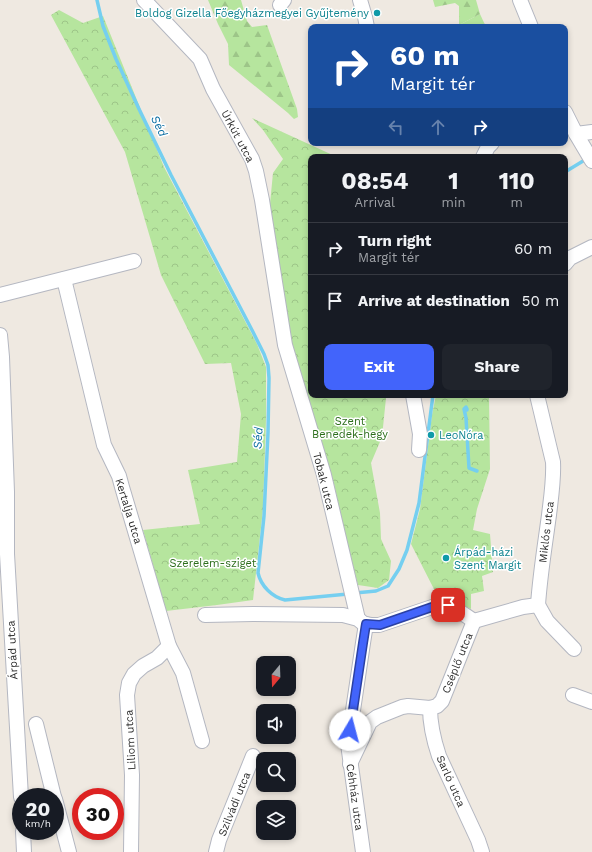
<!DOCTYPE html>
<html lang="en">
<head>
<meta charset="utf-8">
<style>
	:root { --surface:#171b24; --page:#20242c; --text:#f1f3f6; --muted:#9ea1a6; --line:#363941; --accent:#4264fb }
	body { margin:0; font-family:"Work Sans",sans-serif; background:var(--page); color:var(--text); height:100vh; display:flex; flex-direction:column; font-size:15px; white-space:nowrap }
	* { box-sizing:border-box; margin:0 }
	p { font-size:13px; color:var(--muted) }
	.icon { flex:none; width:22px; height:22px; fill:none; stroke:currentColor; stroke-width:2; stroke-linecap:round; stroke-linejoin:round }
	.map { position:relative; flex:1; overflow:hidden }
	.drawer { position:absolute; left:308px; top:154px; width:260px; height:244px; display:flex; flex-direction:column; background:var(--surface); border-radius:8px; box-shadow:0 2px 6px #0003 }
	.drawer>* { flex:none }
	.top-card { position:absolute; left:308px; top:24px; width:260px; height:122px; border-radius:8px; box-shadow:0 2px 6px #0003; background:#1a4fa0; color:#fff; overflow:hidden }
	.needle { width:26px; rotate:199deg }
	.tools { position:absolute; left:256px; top:656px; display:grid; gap:8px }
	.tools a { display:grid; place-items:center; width:40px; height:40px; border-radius:8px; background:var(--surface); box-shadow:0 2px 6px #0003; font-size:20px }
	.speed { position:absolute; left:12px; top:788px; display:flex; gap:8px; font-size:20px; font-weight:700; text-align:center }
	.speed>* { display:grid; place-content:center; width:52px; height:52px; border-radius:50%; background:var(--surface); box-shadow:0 2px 6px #0003; line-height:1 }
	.speed small { font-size:10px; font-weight:400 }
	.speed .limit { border:6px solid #d22; background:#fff; color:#111 }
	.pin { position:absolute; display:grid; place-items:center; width:34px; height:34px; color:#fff; margin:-17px; border-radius:8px; box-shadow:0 2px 6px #0006 }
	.me { position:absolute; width:44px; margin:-22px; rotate:8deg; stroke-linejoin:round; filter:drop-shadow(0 0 3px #0008) }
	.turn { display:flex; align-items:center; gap:14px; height:84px; padding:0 16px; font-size:18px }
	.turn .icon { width:52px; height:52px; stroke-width:2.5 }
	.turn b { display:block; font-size:28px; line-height:34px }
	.lanes { display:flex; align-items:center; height:38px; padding:0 16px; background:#0003; justify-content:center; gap:20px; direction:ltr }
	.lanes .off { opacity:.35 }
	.eta { display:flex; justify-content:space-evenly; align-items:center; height:68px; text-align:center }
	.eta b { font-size:24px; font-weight:700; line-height:28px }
	.primary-button { display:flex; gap:8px; margin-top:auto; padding:8px 16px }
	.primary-button a { flex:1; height:46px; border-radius:8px; background:var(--accent); color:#fff; font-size:16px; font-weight:700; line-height:46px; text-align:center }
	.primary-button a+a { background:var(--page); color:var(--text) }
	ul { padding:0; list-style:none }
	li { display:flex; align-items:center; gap:12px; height:52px; padding:0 16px; border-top:1px solid var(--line) }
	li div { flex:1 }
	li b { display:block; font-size:15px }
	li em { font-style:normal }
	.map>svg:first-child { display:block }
</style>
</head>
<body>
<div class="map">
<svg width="592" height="852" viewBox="0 0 592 852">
	<defs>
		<pattern id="grass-tufts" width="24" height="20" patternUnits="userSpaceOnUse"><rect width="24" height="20" fill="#b6e59e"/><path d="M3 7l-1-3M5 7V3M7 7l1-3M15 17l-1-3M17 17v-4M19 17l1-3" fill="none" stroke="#9dc588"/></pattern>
		<pattern id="forest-firs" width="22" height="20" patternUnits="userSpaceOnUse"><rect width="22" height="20" fill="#b6e59e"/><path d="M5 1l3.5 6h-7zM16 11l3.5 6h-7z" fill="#9dc588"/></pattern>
		<pattern id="park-crowns" width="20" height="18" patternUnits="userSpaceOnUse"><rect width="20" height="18" fill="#b6e59e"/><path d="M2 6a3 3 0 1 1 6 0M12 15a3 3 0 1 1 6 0" fill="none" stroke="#9dc588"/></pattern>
	</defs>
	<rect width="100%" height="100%" fill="#efe9e1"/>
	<path fill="url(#grass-tufts)" d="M 480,14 L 486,27 L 459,27 L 459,25 Z"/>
	<g fill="url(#forest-firs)">
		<path d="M 208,0 L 241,0 L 247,21 L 252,27 L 267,25 L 297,109 L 298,117 L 294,119 L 288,113 L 229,65 L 228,44 L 218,24 Z"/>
		<path d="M 433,0 L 476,0 L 480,14 L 459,25 L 459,6 L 455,3 L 435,7 Z"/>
	</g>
	<g fill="url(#park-crowns)">
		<path d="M 59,10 L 83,23 L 103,16 L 164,167 L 257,344 L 266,367 L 266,419 L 263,509 L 253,600 L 217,605 L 166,611 L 143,530 L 200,524 L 188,470 L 237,462 L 241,414 L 231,363 L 205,364 L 161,275 L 125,152 L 51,15 Z"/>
		<path d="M 252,118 L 337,157 L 311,157 L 311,395 L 386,395 L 386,398 L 382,437 L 371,463 L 380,513 L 381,539 L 391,561 L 389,580 L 378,588 L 358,585 L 348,547 L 334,484 L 288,340 L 268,224 L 273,173 L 283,159 L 263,130 Z"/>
		<path d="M 436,395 L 489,395 L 490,469 L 477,509 L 473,530 L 490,534 L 493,572 L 482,576 L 484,591 L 471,594 L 471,609 L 454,601 L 438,597 L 411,544 L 420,509 L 432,415 Z"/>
	</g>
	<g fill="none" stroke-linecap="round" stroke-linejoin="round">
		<g stroke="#75cff0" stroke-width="3.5">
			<path d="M 97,0 L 103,26 L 116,59 L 139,109 L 171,175 L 253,332 L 264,354 L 268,365 L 269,378 L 268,433 L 264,516 L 258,573 C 261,586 272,597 285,600 L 348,594"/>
			<path d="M 565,172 L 588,158"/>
			<path d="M 466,409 L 466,408 L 465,410 L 467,410 L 467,409 L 466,407 L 464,409 L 466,418 L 469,468 L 477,471"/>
			<path d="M 355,593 L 376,591 L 388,586 L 399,569 L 407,550 L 419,503 L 433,395"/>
		</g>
		<defs>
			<g id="minor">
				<path d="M 144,0 L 200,59 L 213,89 L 252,159 L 256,171 L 262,200 L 285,345 L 324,475 L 358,619"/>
				<path d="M 360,0 L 365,17 L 367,27"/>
				<path d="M 520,0 L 531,27"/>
				<path d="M 280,5 L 284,0"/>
				<path d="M 565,112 L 576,134 L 592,161"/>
				<path d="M 576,134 L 592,132"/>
				<path d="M 483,157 L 488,147 L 492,143"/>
				<path d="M 565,264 L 570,258 L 592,247"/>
				<path d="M 64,279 L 104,445 L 119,476 L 122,487 L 169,646 L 183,673 L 202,741"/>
				<path d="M 0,295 L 134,261"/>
				<path d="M 0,335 L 2,357 L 7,492 L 7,554 L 21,797"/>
				<path d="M 413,395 L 420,434 L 419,450"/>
				<path d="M 537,395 L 553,462 C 554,479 551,498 549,515 C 545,545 540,575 538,605"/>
				<path d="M 538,605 L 547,621 L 574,649"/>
				<path d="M 205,615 L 253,614 L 343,615 L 358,619 L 364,624 L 371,625 L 379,625 L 441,604 C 454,606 463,614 474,621"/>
				<path d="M 474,621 L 523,607 L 538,605"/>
				<path d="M 573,695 L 592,702"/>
				<path d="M 430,708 C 430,725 434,741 439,756 L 478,840 L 482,852"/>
				<path d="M 36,724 L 54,797"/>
				<path d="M 350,764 L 370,722 L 377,717 L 402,707 L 408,706 L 430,708 L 437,706 L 442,701 L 474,621"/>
				<path d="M 55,799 L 69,852"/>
				<path d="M 23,831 L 24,852"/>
				<path d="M 131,852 L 132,775 L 127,695 L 129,683 L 134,674 L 143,666 L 157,658 L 169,646"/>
				<path d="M 216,852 L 219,840 L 253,756"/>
				<path d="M 363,852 L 348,744 L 363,643 L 366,624"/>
			</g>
		</defs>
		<use href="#minor" stroke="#b4b7c1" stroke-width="16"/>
		<use href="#minor" stroke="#fff" stroke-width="14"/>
	</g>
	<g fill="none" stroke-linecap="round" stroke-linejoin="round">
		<defs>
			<path id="route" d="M 350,730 L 363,643 L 366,624 L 380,625 L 435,606 L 441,604 L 448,605"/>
		</defs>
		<use href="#route" stroke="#2b41a3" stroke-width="10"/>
		<use href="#route" stroke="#4264fb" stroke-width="7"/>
	</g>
	<g fill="#0f9aa8" stroke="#fff" stroke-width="1.5">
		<circle cx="377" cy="13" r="4"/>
		<circle cx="431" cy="435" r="4"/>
		<circle cx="446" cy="558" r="4"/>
	</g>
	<g text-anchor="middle" stroke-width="3" stroke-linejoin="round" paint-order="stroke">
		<g font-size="11" fill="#0d838f" stroke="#fff" text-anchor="start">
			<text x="369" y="17" text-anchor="end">Boldog Gizella Főegyházmegyei Gyűjtemény</text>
			<text x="439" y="439">LeoNóra</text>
			<text x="454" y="556">Árpád-házi<tspan x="454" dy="13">Szent Margit</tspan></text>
		</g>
		<g font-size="11" fill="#2e2e2e" stroke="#fff">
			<text transform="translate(238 136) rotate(62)" y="4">Úrkút utca</text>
			<text transform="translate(324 481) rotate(76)" y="4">Tobak utca</text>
			<text transform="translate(129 511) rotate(73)" y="4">Kertalja utca</text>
			<text transform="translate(546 532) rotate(-83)" y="4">Miklós utca</text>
			<text transform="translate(12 650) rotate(-93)" y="4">Árpád utca</text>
			<text transform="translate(457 663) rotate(-68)" y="4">Cséplő utca</text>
			<text transform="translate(130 740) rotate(-93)" y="4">Liliom utca</text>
			<text transform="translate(451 781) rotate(66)" y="4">Sarló utca</text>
			<text transform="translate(355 797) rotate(82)" y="4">Céhház utca</text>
			<text transform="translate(234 804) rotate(-68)" y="4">Szilvádi utca</text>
		</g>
		<g font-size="11" fill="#2c6e1b" stroke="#fff">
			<text x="350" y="425">Szent<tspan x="350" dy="13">Benedek-hegy</tspan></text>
			<text x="213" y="567">Szerelem-sziget</text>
		</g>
		<g font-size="12" font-style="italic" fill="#0d6fa3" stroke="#fff">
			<text transform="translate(159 126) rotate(63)" y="4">Séd</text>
			<text transform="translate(258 438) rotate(-87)" y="4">Séd</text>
		</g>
	</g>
</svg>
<div class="tools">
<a><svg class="needle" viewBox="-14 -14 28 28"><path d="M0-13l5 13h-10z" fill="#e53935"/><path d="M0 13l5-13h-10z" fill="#9ea1a6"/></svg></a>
<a><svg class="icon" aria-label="sound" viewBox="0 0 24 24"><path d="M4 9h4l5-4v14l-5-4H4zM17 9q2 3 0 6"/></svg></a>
<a><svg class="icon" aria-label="search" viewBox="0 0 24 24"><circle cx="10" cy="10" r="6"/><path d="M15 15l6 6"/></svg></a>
<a><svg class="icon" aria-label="layers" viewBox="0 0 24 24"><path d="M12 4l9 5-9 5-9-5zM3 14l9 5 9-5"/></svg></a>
</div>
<div class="speed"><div>20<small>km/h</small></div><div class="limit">30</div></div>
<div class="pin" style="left:448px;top:605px;background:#d93025"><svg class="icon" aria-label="arrive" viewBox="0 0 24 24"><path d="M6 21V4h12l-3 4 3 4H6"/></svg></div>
<svg class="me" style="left:350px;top:730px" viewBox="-20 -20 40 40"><circle r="19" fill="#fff"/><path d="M0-13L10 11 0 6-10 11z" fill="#4264fb"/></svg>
<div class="top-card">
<div class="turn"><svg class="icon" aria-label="right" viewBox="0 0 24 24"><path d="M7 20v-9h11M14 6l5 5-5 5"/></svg><div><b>60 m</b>Margit tér</div></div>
<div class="lanes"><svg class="icon off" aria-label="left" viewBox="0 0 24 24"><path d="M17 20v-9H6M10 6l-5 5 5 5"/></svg><svg class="icon off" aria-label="ahead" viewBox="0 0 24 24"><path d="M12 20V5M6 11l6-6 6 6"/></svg><svg class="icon" aria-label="right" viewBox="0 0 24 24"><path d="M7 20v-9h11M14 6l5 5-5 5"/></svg></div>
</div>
<section class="drawer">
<div class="eta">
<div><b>08:54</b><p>Arrival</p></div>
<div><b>1</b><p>min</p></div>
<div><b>110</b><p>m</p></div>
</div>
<ul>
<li><svg class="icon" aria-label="right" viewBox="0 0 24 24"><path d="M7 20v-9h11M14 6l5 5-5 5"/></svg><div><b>Turn right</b><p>Margit tér</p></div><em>60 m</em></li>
<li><svg class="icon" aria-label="arrive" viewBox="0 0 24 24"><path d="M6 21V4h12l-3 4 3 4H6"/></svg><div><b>Arrive at destination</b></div><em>50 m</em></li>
</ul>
<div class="primary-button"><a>Exit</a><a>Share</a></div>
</section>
</div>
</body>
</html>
